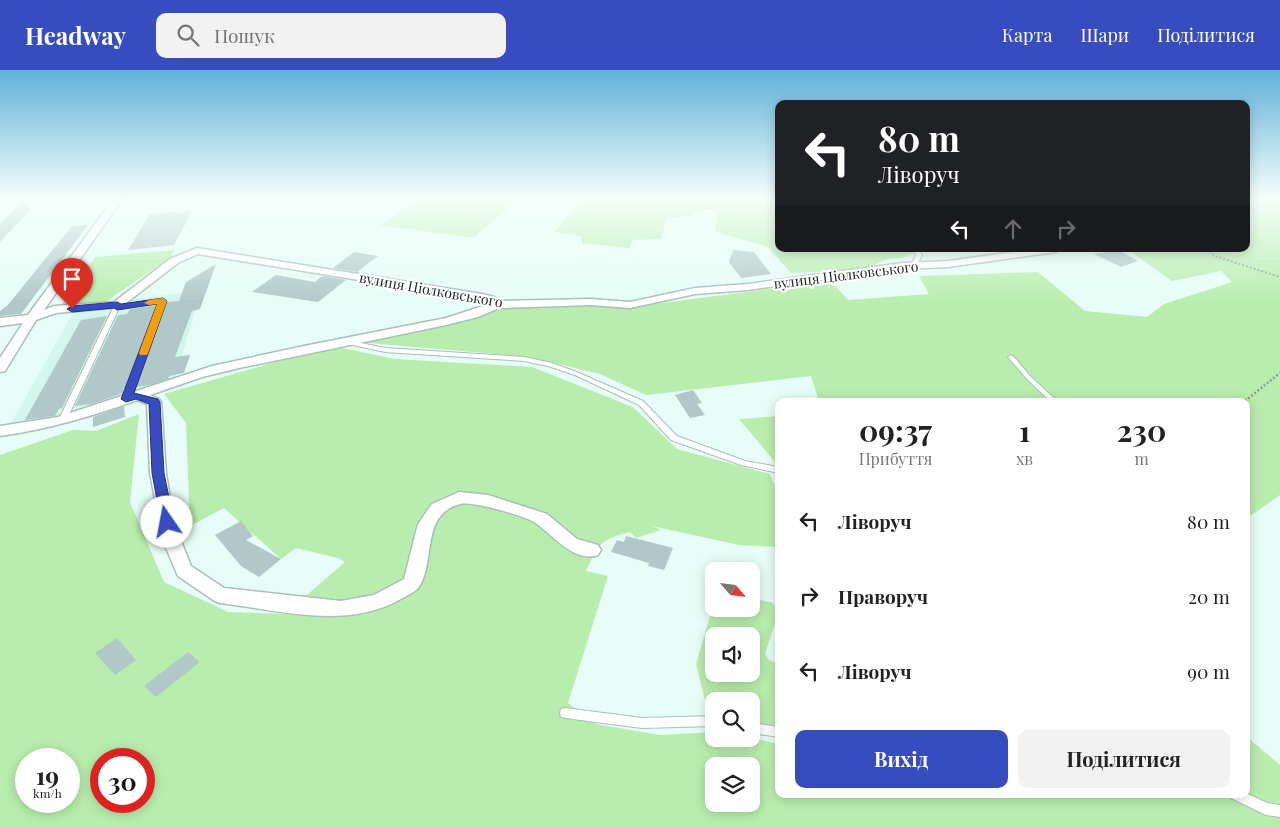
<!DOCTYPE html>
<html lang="uk">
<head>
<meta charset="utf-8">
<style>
	:root { --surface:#fff; --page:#f2f2f2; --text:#222; --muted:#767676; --accent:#374cbf }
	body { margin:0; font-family:"Playfair Display",serif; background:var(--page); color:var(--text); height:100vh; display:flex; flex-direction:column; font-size:19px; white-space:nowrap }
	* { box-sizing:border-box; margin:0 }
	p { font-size:16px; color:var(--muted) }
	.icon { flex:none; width:28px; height:28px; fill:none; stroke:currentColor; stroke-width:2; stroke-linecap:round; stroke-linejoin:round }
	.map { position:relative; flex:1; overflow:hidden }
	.sheet { position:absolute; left:775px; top:328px; width:475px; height:400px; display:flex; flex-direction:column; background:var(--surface); border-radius:10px; box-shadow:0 2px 12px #0003 }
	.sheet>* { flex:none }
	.guide { position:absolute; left:775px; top:30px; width:475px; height:152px; border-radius:10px; box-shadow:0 2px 12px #0003; background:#202124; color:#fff; overflow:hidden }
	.needle { width:32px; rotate:118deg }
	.fabs { position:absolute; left:705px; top:492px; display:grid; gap:10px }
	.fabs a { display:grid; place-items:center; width:55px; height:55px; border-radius:10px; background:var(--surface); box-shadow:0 2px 12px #0003; font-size:25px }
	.speed { position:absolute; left:15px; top:678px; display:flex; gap:10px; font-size:25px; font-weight:700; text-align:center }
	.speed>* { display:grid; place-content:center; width:65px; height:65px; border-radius:50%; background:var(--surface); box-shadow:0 2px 12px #0003; line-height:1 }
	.speed small { font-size:12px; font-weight:400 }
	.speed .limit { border:8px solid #d22; background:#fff; color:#111 }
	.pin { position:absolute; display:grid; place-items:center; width:42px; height:42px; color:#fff; margin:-51px -21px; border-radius:50% 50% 50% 0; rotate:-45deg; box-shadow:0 0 5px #0007 }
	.pin .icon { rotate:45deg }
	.me { position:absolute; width:55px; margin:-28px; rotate:348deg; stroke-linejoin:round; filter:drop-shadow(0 0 4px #0008) }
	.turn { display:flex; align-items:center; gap:18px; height:105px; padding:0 20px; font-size:22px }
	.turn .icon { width:65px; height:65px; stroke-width:2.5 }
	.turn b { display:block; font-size:35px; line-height:42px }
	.lanes { display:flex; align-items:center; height:48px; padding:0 20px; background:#0003; justify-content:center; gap:25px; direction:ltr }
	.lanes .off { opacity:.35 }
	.eta { display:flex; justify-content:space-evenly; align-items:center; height:85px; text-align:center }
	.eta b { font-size:30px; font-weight:700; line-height:35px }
	.button { display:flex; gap:10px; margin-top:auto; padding:10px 20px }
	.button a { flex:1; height:58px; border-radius:10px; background:var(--accent); color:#fff; font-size:20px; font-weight:700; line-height:58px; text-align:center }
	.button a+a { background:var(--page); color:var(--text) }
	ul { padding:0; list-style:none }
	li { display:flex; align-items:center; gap:15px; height:75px; padding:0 20px }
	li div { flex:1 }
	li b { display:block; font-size:19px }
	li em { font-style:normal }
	header { display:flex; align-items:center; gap:30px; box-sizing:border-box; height:70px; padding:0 25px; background:var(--accent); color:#fff }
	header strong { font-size:24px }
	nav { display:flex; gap:28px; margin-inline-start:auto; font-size:18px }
	.search { width:350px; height:45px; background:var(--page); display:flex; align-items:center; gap:12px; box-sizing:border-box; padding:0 18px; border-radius:10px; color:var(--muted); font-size:19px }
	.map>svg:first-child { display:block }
</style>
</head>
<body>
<header>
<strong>Headway</strong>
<div class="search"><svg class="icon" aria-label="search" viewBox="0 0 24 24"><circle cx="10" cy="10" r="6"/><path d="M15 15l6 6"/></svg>Пошук</div>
<nav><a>Карта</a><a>Шари</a><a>Поділитися</a></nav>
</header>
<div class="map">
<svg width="1280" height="758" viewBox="0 0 1280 758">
	<rect width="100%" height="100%" fill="#e6fef7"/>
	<path fill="#d4f6ec" d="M 201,220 L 175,311 L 63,348 L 8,359 L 76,237 Z"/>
	<g fill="#b9edad" fill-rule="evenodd">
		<path d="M 424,127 L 522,127 L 473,168 L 379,155 Z"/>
		<path d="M 540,127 L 779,127 L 779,179 L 912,179 L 915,183 L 902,188 L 887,189 L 872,196 L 843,201 L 791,203 L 768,177 L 716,162 L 715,140 L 696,140 L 691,146 L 667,148 L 661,169 L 633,170 L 629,178 L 581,173 L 581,166 L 554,162 L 581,131 Z"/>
		<path d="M 1246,127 L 1280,127 L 1280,425 L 1246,449 L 1246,331 L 819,331 L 811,306 L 646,325 L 600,304 L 529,287 L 358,272 L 449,253 L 504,237 L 558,234 L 631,237 L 831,211 L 848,230 L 929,224 L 919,206 L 1038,202 L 1085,241 L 1147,247 L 1164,234 L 1232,212 L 1221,201 L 1172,211 L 1127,179 L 1246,179 Z"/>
		<path d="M 175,180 L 171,184 L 174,185 L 105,232 L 60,237 L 95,187 Z"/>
		<path d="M 337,277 L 395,289 L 532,297 L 633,337 L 677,379 L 770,404 L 779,427 L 779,477 L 739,475 L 652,456 L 661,460 L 636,468 L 630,462 C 599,470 600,473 586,501 L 608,506 L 568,633 L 596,654 L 660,665 L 714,662 L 714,669 L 751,668 L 779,674 L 779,724 L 1246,724 L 1246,666 L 1280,695 L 1280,758 L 0,758 L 0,385 L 73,360 L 96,361 L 139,344 L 130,432 L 164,512 L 228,542 L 285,544 L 345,492 L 338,488 L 296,478 L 281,489 L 224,438 L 190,456 L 186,353 L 164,324 L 272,293 ZM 26,689 L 69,689 L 69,731 L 26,731 ZM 101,689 L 144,689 L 144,731 L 101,731 ZM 714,696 L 751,696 L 751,734 L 714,734 Z"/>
		<path d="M 779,346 L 779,393 L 775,392 L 739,349 Z"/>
		<path d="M 761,530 L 773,533 L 778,544 L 765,584 L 769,590 L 779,594 L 779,658 L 751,652 L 751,631 L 714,631 L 714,647 L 709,646 L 696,594 L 713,536 L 714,539 L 751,539 L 751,531 ZM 714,566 L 751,566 L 751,604 L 714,604 Z"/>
	</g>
	<g fill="#b0c9c8">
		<path d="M 23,131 L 31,139 L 0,172 L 0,154 Z"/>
		<path d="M 193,140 L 174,175 L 128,180 L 150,144 Z"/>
		<path d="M 88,155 L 21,244 L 0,246 L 0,241 L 7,236 L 72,156 Z"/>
		<path d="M 733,180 L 754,182 L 771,204 L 741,208 L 729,192 Z"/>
		<path d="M 1118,180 L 1138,191 L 1121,197 L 1094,184 Z"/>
		<path d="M 354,182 L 378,186 L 357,202 L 333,198 Z"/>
		<path d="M 216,194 L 200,239 L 192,241 L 175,287 L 190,285 L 184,303 L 169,306 L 168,309 L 150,315 L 135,317 L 167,232 L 179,231 L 186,212 Z"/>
		<path d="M 276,205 L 315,212 L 322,206 L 346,210 L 318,232 L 252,222 Z"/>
		<path d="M 156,235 L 125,318 L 123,319 L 123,323 L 92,334 L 75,336 L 118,245 L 127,244 L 130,239 Z"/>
		<path d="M 107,246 L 62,338 L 59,339 L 55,346 L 25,350 L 81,250 Z"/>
		<path d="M 693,320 L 702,333 L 697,334 L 705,345 L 690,348 L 675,325 Z"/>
		<path d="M 124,336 L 125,347 L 93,357 L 93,347 Z"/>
		<path d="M 241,451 L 253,466 L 246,470 L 281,489 L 259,507 L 241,496 L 215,465 Z"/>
		<path d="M 626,466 L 673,478 L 664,500 L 648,496 L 649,493 L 611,482 L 617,470 L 624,472 Z"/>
		<path d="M 117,568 L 136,590 L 115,605 L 95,583 Z"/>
		<path d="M 188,582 L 200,592 L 156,627 L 144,616 Z"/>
	</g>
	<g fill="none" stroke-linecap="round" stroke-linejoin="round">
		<defs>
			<g id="service">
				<path d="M 913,179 L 918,179 L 922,185 L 917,195 L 914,197 L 911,195 L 916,185 Z"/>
				<path d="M 163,229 L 166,231 L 128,331 L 126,331 L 123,329 L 159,233 L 119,238 L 66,351 L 62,353 L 59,353 L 58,351 L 115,234 L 117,233 L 120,235 Z"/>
				<path d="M 346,270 L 385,278 L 524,287 L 552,293 L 579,303 L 643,331 L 677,366 L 745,391 L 779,397 L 779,403 L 741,395 L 671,370 L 639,335 L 575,305 L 548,296 L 524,291 L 385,282 L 344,273 L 344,271 Z"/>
				<path d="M 1011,285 L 1013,286 L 1031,307 L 1057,331 L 1050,331 L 1027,309 L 1008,287 Z"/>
				<path d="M 565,638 L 642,648 L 714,646 L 714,656 L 642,658 L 565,648 L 561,647 L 560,643 L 561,639 Z"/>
				<path d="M 751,653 L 779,657 L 779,667 L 751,663 Z"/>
				<path d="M 1246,723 L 1267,733 L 1280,735 L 1280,747 L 1266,745 L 1231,728 L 1229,724 Z"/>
			</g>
			<path id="minor" d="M 115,127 L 124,127 L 44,240 L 54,236 L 114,232 L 170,189 L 197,178 L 482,224 L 494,227 L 500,231 L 591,229 L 630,232 L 695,218 L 748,214 L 903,193 L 948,191 L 1035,179 L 1061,179 L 1056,182 L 948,197 L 903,199 L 748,220 L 695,224 L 630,238 L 591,235 L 499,238 L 478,247 L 446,255 L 239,298 L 202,307 L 150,325 L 159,329 L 161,332 L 166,403 L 171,434 L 181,471 L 191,496 L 224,518 L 341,531 L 374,525 L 404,509 L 418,454 L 432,434 L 459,422 L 488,425 L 547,444 L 577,469 L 598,475 L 601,480 L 598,485 C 574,493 554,466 537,454 C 527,446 472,431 460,434 C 419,445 437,492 418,518 C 414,523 405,526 399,530 C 345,560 278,540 220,533 L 213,530 L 178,506 L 163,471 L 150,403 L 147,334 L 137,330 C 90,347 49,359 0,366 L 0,356 L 58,347 L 212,296 L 304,276 L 446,248 L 489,234 L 482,230 L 198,184 L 178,193 L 121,237 L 56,243 L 36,250 L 5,301 L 0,302 L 0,288 L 23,253 L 0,256 L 0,248 L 28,245 Z"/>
			<path id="tertiary" d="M 0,127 L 10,127 L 4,133 L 0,134 Z"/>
		</defs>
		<use href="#service" stroke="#a8c0b9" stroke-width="2"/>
		<use href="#minor" stroke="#a8c0b9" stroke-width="3"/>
		<use href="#tertiary" stroke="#a8c0b9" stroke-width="2"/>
		<path stroke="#8d9e9a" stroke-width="2" stroke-dasharray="2 2" stroke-linecap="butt" d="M 1206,179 L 1215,186 L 1280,207"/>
		<path stroke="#8d9e9a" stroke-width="2.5" stroke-dasharray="2 2" stroke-linecap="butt" d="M 1245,331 L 1280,303"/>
		<use href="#service" fill="#fff" fill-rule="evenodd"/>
		<use href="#minor" fill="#fff" fill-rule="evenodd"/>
		<use href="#tertiary" fill="#fff" fill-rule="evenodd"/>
	</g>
	<linearGradient id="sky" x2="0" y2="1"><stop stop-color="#61b0d9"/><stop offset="0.55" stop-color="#f4fffb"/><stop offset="1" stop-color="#f4fffb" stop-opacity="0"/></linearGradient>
	<rect width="1280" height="233" fill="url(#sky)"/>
	<path fill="#374cbf" stroke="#24317c" d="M 163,228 L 167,231 L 134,323 L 158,329 L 160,332 L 164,403 L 174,452 L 172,456 L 163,456 L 161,452 L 152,403 L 149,334 L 136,329 L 126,332 L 121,329 L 157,234 L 117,240 L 114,238 L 72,242 L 67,239 L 72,236 L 117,232 L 121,234 Z"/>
	<path fill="#f59e0b" d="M 163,228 L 167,231 L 148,283 L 147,285 L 140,285 L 139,283 L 157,234 L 149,235 L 144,233 L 149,230 Z"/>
	<g text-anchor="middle" stroke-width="4.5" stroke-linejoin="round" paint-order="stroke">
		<g font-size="14" fill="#1e2725" stroke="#fff">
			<text transform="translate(846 205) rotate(-7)" y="5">вулиця Ціолковського</text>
			<text transform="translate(431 220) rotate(10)" y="5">вулиця Ціолковського</text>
		</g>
	</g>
</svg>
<div class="fabs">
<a><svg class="needle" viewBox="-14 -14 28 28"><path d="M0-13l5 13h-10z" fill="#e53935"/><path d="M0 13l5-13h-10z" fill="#767676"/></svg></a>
<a><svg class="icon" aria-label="sound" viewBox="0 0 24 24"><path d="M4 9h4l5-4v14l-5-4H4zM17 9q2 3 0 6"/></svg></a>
<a><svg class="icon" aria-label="search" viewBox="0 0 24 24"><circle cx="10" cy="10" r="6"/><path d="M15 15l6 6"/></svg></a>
<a><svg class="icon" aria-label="layers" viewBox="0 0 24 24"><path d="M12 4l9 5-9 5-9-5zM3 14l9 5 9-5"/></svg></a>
</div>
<div class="speed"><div>19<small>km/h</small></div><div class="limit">30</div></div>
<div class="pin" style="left:72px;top:239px;background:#d93025"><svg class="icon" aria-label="arrive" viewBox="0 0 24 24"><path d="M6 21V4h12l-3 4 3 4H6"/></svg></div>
<svg class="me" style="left:167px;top:452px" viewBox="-20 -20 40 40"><circle r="19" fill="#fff"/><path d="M0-13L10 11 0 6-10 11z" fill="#374cbf"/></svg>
<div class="guide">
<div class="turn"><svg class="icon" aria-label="left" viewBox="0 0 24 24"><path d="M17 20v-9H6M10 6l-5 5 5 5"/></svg><div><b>80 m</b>Ліворуч</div></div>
<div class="lanes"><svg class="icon" aria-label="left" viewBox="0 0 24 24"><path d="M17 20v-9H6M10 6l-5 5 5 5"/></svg><svg class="icon off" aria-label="ahead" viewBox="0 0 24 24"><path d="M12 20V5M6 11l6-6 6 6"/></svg><svg class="icon off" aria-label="right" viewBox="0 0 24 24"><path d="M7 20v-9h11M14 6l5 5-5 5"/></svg></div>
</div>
<section class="sheet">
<div class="eta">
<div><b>09:37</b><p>Прибуття</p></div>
<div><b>1</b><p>хв</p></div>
<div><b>230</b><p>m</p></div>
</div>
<ul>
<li><svg class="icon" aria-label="left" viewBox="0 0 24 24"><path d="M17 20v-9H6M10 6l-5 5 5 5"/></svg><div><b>Ліворуч</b></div><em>80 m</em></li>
<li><svg class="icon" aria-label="right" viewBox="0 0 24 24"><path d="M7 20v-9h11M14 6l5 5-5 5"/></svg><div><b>Праворуч</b></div><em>20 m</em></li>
<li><svg class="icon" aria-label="left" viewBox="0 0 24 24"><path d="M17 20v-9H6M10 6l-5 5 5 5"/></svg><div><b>Ліворуч</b></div><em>90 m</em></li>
</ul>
<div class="button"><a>Вихід</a><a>Поділитися</a></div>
</section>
</div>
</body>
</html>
